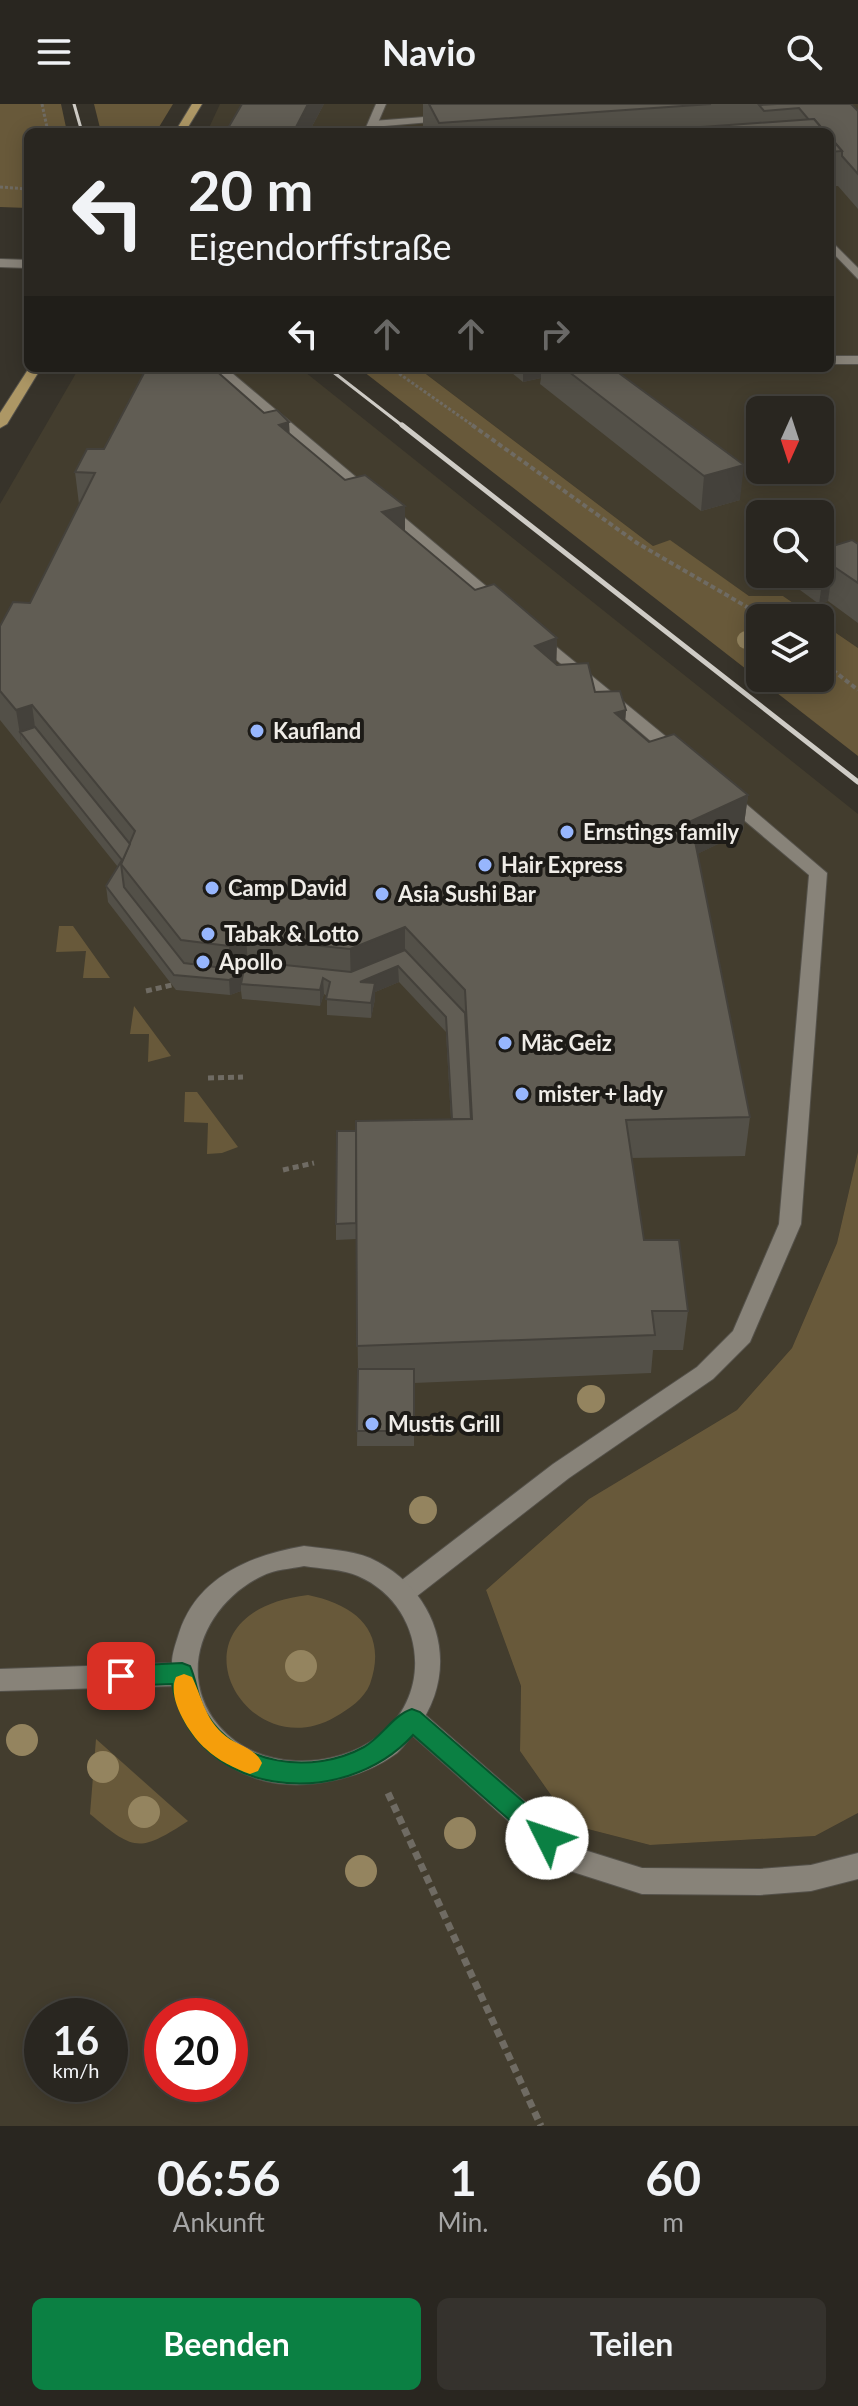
<!DOCTYPE html>
<html lang="de">
<head>
<meta charset="utf-8">
<style>
	:root { --surface:#292620; --page:#35322d; --text:#f1f3f6; --muted:#a5a5a5; --line:#45433e; --accent:#0b8043 }
	body { margin:0; font-family:Lato,sans-serif; background:var(--page); color:var(--text); height:100vh; display:flex; flex-direction:column; font-size:30px; white-space:nowrap }
	* { box-sizing:border-box; margin:0 }
	p { font-size:26px; color:var(--muted) }
	.icon { flex:none; width:44px; height:44px; fill:none; stroke:currentColor; stroke-width:2; stroke-linecap:round; stroke-linejoin:round }
	.map { position:relative; height:2022px; overflow:hidden }
	.side { display:flex; flex-direction:column; background:var(--surface); flex:1 }
	.side>* { flex:none }
	.top-card { position:absolute; left:24px; top:24px; width:810px; height:244px; border-radius:12px; box-shadow:0 4px 20px #0003,0 0 0 2px var(--line); background:#292620; color:var(--text); overflow:hidden }
	.needle { width:52px; rotate:183deg }
	.tools { position:absolute; left:746px; top:292px; display:grid; gap:16px }
	.tools a { display:grid; place-items:center; width:88px; height:88px; border-radius:12px; background:var(--surface); box-shadow:0 4px 20px #0003,0 0 0 2px var(--line); font-size:40px }
	.speed { position:absolute; left:24px; top:1894px; display:flex; gap:16px; font-size:40px; font-weight:700; text-align:center }
	.speed>* { display:grid; place-content:center; width:104px; height:104px; border-radius:50%; background:var(--surface); box-shadow:0 4px 20px #0003,0 0 0 2px var(--line); line-height:1 }
	.speed small { font-size:20px; font-weight:400 }
	.speed .limit { border:12px solid #d22; background:#fff; color:#111 }
	.pin { position:absolute; display:grid; place-items:center; width:68px; height:68px; color:#fff; margin:-34px; border-radius:16px; box-shadow:0 4px 12px #0006 }
	.me { position:absolute; width:88px; margin:-44px; rotate:311deg; stroke-linejoin:round; filter:drop-shadow(0 0 6px #0008) }
	.turn { display:flex; align-items:center; gap:28px; height:168px; padding:0 32px; font-size:36px }
	.turn .icon { width:104px; height:104px; stroke-width:2.5 }
	.turn b { display:block; font-size:56px; line-height:68px }
	.lanes { display:flex; align-items:center; height:76px; padding:0 32px; background:#0003; justify-content:center; gap:40px; direction:ltr }
	.lanes .off { opacity:.35 }
	.eta { display:flex; justify-content:space-evenly; align-items:center; height:136px; text-align:center }
	.eta b { font-size:48px; font-weight:700; line-height:56px }
	.action { display:flex; gap:16px; margin-top:auto; padding:16px 32px }
	.action a { flex:1; height:92px; border-radius:12px; background:var(--accent); color:#fff; font-size:32px; font-weight:700; line-height:92px; text-align:center }
	.action a+a { background:var(--page); color:var(--text) }
	header { display:flex; justify-content:space-between; align-items:center; height:104px; padding:0 32px; background:var(--surface); font-size:36px; font-weight:700 }
	.map>svg:first-child { display:block }
</style>
</head>
<body>
<header><svg class="icon" aria-label="menu" viewBox="0 0 24 24"><path d="M4 6h16M4 12h16M4 18h16"/></svg>Navio<svg class="icon" aria-label="search" viewBox="0 0 24 24"><circle cx="10" cy="10" r="6"/><path d="M15 15l6 6"/></svg></header>
<div class="map">
<svg width="858" height="2022" viewBox="0 0 858 2022">
	<rect width="100%" height="100%" fill="#37332a"/>
	<g fill="#433d2e" fill-rule="evenodd">
		<path d="M 220,0 L 858,0 L 858,544 L 820,518 L 820,514 L 815,514 L 783,492 L 749,492 L 670,437 L 653,442 L 418,264 L 830,264 L 830,28 L 207,28 ZM 760,306 L 820,306 L 820,366 L 760,366 ZM 760,410 L 820,410 L 820,470 L 760,470 Z"/>
		<path d="M 79,264 L 300,264 L 858,710 L 858,1048 L 837,1139 L 792,1244 L 737,1306 L 589,1395 L 486,1486 L 521,1582 L 520,1647 L 572,1721 L 650,1741 L 815,1732 L 858,1709 L 858,2022 L 0,2022 L 0,400 ZM 42,1912 L 110,1912 L 110,1980 L 42,1980 ZM 162,1912 L 230,1912 L 230,1980 L 162,1980 Z"/>
	</g>
	<g fill="#68593a">
		<path d="M 0,0 L 61,0 L 67,28 L 28,28 L 28,104 L 0,103 Z"/>
		<path d="M 94,0 L 173,0 L 156,28 L 101,28 Z"/>
		<path d="M 359,264 L 418,264 L 653,442 L 670,436 L 749,492 L 783,492 L 815,514 L 760,514 L 760,574 L 820,574 L 820,518 L 858,544 L 858,652 Z"/>
		<path d="M 59,822 L 73,822 L 110,874 L 83,874 L 86,847 L 56,848 Z"/>
		<path d="M 134,902 L 171,952 L 148,958 L 149,930 L 130,930 Z"/>
		<path d="M 185,988 L 197,988 L 238,1043 L 222,1049 L 207,1050 L 208,1019 L 184,1018 Z"/>
		<path d="M 858,1048 L 858,1709 L 815,1732 L 650,1741 L 572,1721 L 520,1647 L 521,1582 L 486,1486 L 589,1395 L 737,1306 L 792,1244 L 837,1139 Z"/>
		<path d="M 308,1491 C 357,1501 388,1528 370,1580 C 364,1595 349,1605 335,1613 C 244,1666 158,1509 308,1491 Z"/>
		<path d="M 96,1635 L 188,1717 C 139,1749 134,1747 90,1710 Z"/>
	</g>
	<g fill="none" stroke-linecap="round" stroke-linejoin="round">
		<defs>
			<g id="service">
				<path d="M 450,11 L 455,14 L 454,16 L 373,23 L 368,20 L 373,17 Z"/>
				<path d="M 0,155 L 28,156 L 28,164 L 0,163 Z"/>
				<path d="M 212,264 L 226,264 L 505,498 L 505,504 L 495,504 Z"/>
				<path d="M 537,527 L 686,649 L 688,653 L 686,657 L 674,657 L 532,535 L 532,529 Z"/>
				<path d="M 726,687 L 732,688 L 827,769 L 801,1120 L 750,1238 L 713,1275 L 569,1374 L 412,1496 L 403,1500 L 394,1496 L 391,1489 L 394,1482 L 553,1360 L 697,1263 L 733,1227 L 779,1120 L 809,771 L 720,696 L 718,692 Z"/>
				<path d="M 412,1603 L 421,1607 L 578,1744 L 642,1764 L 760,1765 L 811,1761 L 858,1749 L 858,1775 L 811,1787 L 760,1791 L 642,1790 L 570,1767 L 560,1763 L 403,1623 L 399,1615 L 403,1607 Z"/>
			</g>
			<g id="minor">
				<path d="M 376,0 L 386,0 L 374,28 L 364,28 Z"/>
				<path d="M 830,136 L 858,164 L 858,175 L 830,146 Z"/>
				<rect x="830" y="252" width="28" height="8"/>
				<path d="M 304,1442 C 325,1445 351,1446 370,1454 C 438,1485 463,1564 416,1626 C 410,1633 404,1643 397,1649 C 373,1667 347,1675 318,1679 C 288,1683 258,1679 231,1663 C 200,1645 180,1617 173,1582 L 0,1587 L 0,1565 L 172,1559 C 172,1549 176,1539 179,1529 C 197,1473 251,1451 304,1442 ZM 304,1462 C 321,1465 343,1465 358,1472 C 423,1500 436,1588 379,1632 C 333,1667 257,1667 219,1622 C 174,1569 206,1499 262,1472 C 275,1465 291,1465 304,1462 Z"/>
			</g>
			<g id="primary">
				<path d="M 192,0 L 202,0 L 185,28 L 175,28 Z"/>
				<path d="M 29,264 L 41,264 L 7,320 L 0,324 L 0,309 Z"/>
			</g>
		</defs>
		<use href="#service" stroke="#54514a" stroke-width="2"/>
		<use href="#minor" stroke="#54514a" stroke-width="2"/>
		<use href="#primary" stroke="#54514a" stroke-width="2"/>
		<g stroke="#6f6b63" stroke-width="3" stroke-dasharray="3 2" stroke-linecap="butt">
			<path d="M 42,0 L 48,28"/>
			<path d="M 0,83 L 28,85"/>
			<path d="M 391,264 L 475,323"/>
		</g>
		<g stroke="#6f6b63" stroke-width="4" stroke-dasharray="5 3" stroke-linecap="butt">
			<path d="M 472,321 L 637,439 L 766,514"/>
			<path d="M 820,556 L 858,586"/>
		</g>
		<g stroke="#6f6b63" stroke-width="5" stroke-dasharray="6 4" stroke-linecap="butt">
			<path d="M 146,887 L 172,881"/>
			<path d="M 208,974 L 243,973"/>
			<path d="M 283,1066 L 314,1059"/>
		</g>
		<path stroke="#6f6b63" stroke-width="7" stroke-dasharray="8 5" stroke-linecap="butt" d="M 388,1689 L 541,2022"/>
		<use href="#service" fill="#888379" fill-rule="evenodd"/>
		<use href="#minor" fill="#888379" fill-rule="evenodd"/>
		<use href="#primary" fill="#ad9765" fill-rule="evenodd"/>
		<g stroke="#cfccc6" stroke-width="3">
			<path d="M 74,0 L 82,28"/>
			<path d="M 328,264 L 404,323"/>
		</g>
		<path stroke="#cfccc6" stroke-width="5" d="M 402,321 L 858,678"/>
	</g>
	<g fill="#94845f">
		<circle cx="746" cy="536" r="9"/>
		<circle cx="591" cy="1295" r="14"/>
		<circle cx="423" cy="1406" r="14"/>
		<circle cx="301" cy="1562" r="16"/>
		<circle cx="22" cy="1636" r="16"/>
		<circle cx="103" cy="1663" r="16"/>
		<circle cx="144" cy="1708" r="16"/>
		<circle cx="460" cy="1729" r="16"/>
		<circle cx="361" cy="1767" r="16"/>
	</g>
	<g fill="#535048">
		<path d="M 324,0 L 309,28 L 228,28 L 228,24 Z"/>
		<path d="M 423,0 L 851,0 L 858,7 L 858,105 L 838,82 L 831,82 L 830,87 L 830,28 L 426,28 L 423,22 Z"/>
		<path d="M 506,264 L 612,264 L 740,396 L 701,407 L 540,280 L 541,274 L 523,278 Z"/>
		<path d="M 264,309 L 345,376 L 405,402 L 405,427 L 475,486 L 557,534 L 556,560 L 595,588 L 626,606 L 625,617 L 649,638 L 748,691 L 743,728 L 697,750 L 750,1013 L 745,1052 L 631,1054 L 644,1136 L 688,1207 L 683,1246 L 653,1246 L 651,1269 L 414,1279 L 414,1342 L 357,1342 L 358,1265 L 356,1135 L 336,1136 L 336,1120 L 356,1027 L 451,1015 L 446,928 L 399,878 L 375,888 L 375,895 L 371,914 L 327,911 L 327,892 L 324,890 L 320,902 L 242,895 L 241,887 L 230,891 L 176,886 L 108,798 L 106,782 L 118,763 L 0,616 L 0,522 L 30,499 L 79,400 L 75,368 L 104,345 Z"/>
		<path d="M 858,440 L 858,519 L 828,497 L 819,500 L 800,486 L 802,470 L 820,470 L 820,444 L 821,445 Z"/>
	</g>
	<g fill="#44413b">
		<path d="M 308,0 L 324,0 L 309,28 L 294,28 Z"/>
		<path d="M 523,264 L 541,264 L 541,274 L 523,278 Z"/>
		<path d="M 289,318 L 291,352 L 279,321 Z"/>
		<path d="M 744,361 L 740,396 L 701,407 L 704,372 Z"/>
		<path d="M 405,402 L 405,438 L 382,408 Z"/>
		<path d="M 833,462 L 828,497 L 819,500 L 824,465 Z"/>
		<path d="M 557,534 L 556,570 L 535,542 Z"/>
		<path d="M 32,601 L 37,638 L 20,628 L 22,643 L 16,606 Z"/>
		<path d="M 626,606 L 623,643 L 615,609 Z"/>
		<path d="M 748,691 L 743,728 L 687,755 L 691,717 Z"/>
		<path d="M 405,823 L 405,862 L 398,862 L 399,878 L 375,888 L 375,895 L 371,914 L 371,899 L 351,883 L 350,845 Z"/>
		<path d="M 246,834 L 249,872 L 241,880 L 241,887 L 230,891 L 229,876 L 232,875 L 229,842 Z"/>
		<path d="M 323,874 L 324,890 L 320,902 L 320,886 Z"/>
	</g>
	<g fill="#615d54" stroke="#44413b" stroke-width="2">
		<path d="M 242,0 L 308,0 L 294,27 L 228,24 Z"/>
		<path d="M 429,0 L 711,0 L 439,19 Z"/>
		<path d="M 777,0 L 851,0 L 858,7 L 858,70 L 842,52 L 842,47 L 830,33 L 830,28 L 825,28 L 814,15 L 809,16 L 799,4 L 764,7 L 759,1 Z"/>
		<path d="M 814,15 L 825,28 L 632,28 Z"/>
		<path d="M 527,25 L 529,28 L 481,28 Z"/>
		<path d="M 830,33 L 842,47 L 830,48 Z"/>
		<path d="M 164,264 L 213,264 L 264,309 L 277,306 L 289,318 L 279,321 L 345,376 L 365,371 L 405,402 L 382,408 L 475,486 L 494,480 L 557,534 L 535,542 L 557,561 L 588,559 L 595,588 L 620,587 L 626,606 L 615,609 L 649,638 L 674,630 L 748,691 L 691,717 L 750,1013 L 626,1016 L 644,1136 L 679,1136 L 688,1207 L 652,1207 L 655,1231 L 357,1242 L 356,1017 L 472,1015 L 465,886 L 405,823 L 350,845 L 246,834 L 229,842 L 181,836 L 121,760 L 135,727 L 32,601 L 16,606 L 0,587 L 0,522 L 13,498 L 30,499 L 95,369 L 75,368 L 87,345 L 104,345 L 144,269 Z"/>
		<path d="M 564,264 L 612,264 L 744,361 L 704,372 Z"/>
		<path d="M 852,436 L 858,440 L 858,479 L 833,462 L 824,465 L 820,462 L 820,446 Z"/>
		<path d="M 35,623 L 130,740 L 121,760 L 124,783 L 184,859 L 231,865 L 248,857 L 351,868 L 405,846 L 465,909 L 471,1015 L 452,1015 L 446,913 L 398,862 L 360,878 L 375,879 L 371,899 L 326,895 L 330,878 L 323,874 L 320,886 L 241,880 L 243,870 L 229,876 L 174,871 L 106,782 L 122,756 L 20,628 Z"/>
		<path d="M 337,1027 L 356,1027 L 356,1119 L 336,1120 Z"/>
		<path d="M 358,1265 L 414,1265 L 414,1327 L 357,1327 Z"/>
	</g>
	<path fill="#0b8043" stroke="#07532c" stroke-width="2" d="M 182,1559 L 190,1562 C 197,1577 197,1594 206,1609 C 237,1662 313,1671 364,1643 C 382,1633 393,1611 412,1605 L 420,1608 L 556,1726 L 560,1734 L 556,1742 L 547,1745 L 539,1742 L 413,1631 C 343,1708 193,1695 172,1580 L 121,1582 L 113,1579 L 110,1572 L 113,1565 L 121,1562 Z"/>
	<path fill="#f59e0b" d="M 184,1570 L 192,1573 C 202,1593 204,1612 222,1629 C 234,1641 255,1643 262,1659 L 258,1667 L 250,1670 C 236,1665 217,1656 206,1645 C 190,1631 166,1594 176,1573 Z"/>
	<g fill="#97b6fd" stroke="#1d1b17" stroke-width="3">
		<circle cx="257" cy="627" r="8"/>
		<circle cx="567" cy="728" r="8"/>
		<circle cx="485" cy="761" r="8"/>
		<circle cx="212" cy="784" r="8"/>
		<circle cx="382" cy="790" r="8"/>
		<circle cx="208" cy="830" r="8"/>
		<circle cx="203" cy="858" r="8"/>
		<circle cx="505" cy="939" r="8"/>
		<circle cx="522" cy="990" r="8"/>
		<circle cx="372" cy="1320" r="8"/>
	</g>
	<g text-anchor="middle" stroke-width="8" stroke-linejoin="round" paint-order="stroke">
		<g font-size="22" font-weight="bold" fill="#efece7" stroke="#1d1b17" text-anchor="start">
			<text x="273" y="635">Kaufland</text>
			<text x="583" y="736">Ernstings family</text>
			<text x="501" y="769">Hair Express</text>
			<text x="228" y="792">Camp David</text>
			<text x="398" y="798">Asia Sushi Bar</text>
			<text x="224" y="838">Tabak &amp; Lotto</text>
			<text x="219" y="866">Apollo</text>
			<text x="521" y="947">Mäc Geiz</text>
			<text x="538" y="998">mister + lady</text>
			<text x="388" y="1328">Mustis Grill</text>
		</g>
	</g>
</svg>
<div class="tools">
<a><svg class="needle" viewBox="-14 -14 28 28"><path d="M0-13l5 13h-10z" fill="#e53935"/><path d="M0 13l5-13h-10z" fill="#a5a5a5"/></svg></a>
<a><svg class="icon" aria-label="search" viewBox="0 0 24 24"><circle cx="10" cy="10" r="6"/><path d="M15 15l6 6"/></svg></a>
<a><svg class="icon" aria-label="layers" viewBox="0 0 24 24"><path d="M12 4l9 5-9 5-9-5zM3 14l9 5 9-5"/></svg></a>
</div>
<div class="speed"><div>16<small>km/h</small></div><div class="limit">20</div></div>
<div class="pin" style="left:121px;top:1572px;background:#d93025"><svg class="icon" aria-label="arrive" viewBox="0 0 24 24"><path d="M6 21V4h12l-3 4 3 4H6"/></svg></div>
<svg class="me" style="left:547px;top:1734px" viewBox="-20 -20 40 40"><circle r="19" fill="#fff"/><path d="M0-13L10 11 0 6-10 11z" fill="#0b8043"/></svg>
<div class="top-card">
<div class="turn"><svg class="icon" aria-label="left" viewBox="0 0 24 24"><path d="M17 20v-9H6M10 6l-5 5 5 5"/></svg><div><b>20 m</b>Eigendorffstraße</div></div>
<div class="lanes"><svg class="icon" aria-label="left" viewBox="0 0 24 24"><path d="M17 20v-9H6M10 6l-5 5 5 5"/></svg><svg class="icon off" aria-label="ahead" viewBox="0 0 24 24"><path d="M12 20V5M6 11l6-6 6 6"/></svg><svg class="icon off" aria-label="ahead" viewBox="0 0 24 24"><path d="M12 20V5M6 11l6-6 6 6"/></svg><svg class="icon off" aria-label="right" viewBox="0 0 24 24"><path d="M7 20v-9h11M14 6l5 5-5 5"/></svg></div>
</div>
</div>
<section class="side">
<div class="eta">
<div><b>06:56</b><p>Ankunft</p></div>
<div><b>1</b><p>Min.</p></div>
<div><b>60</b><p>m</p></div>
</div>
<div class="action"><a>Beenden</a><a>Teilen</a></div>
</section>
</body>
</html>
